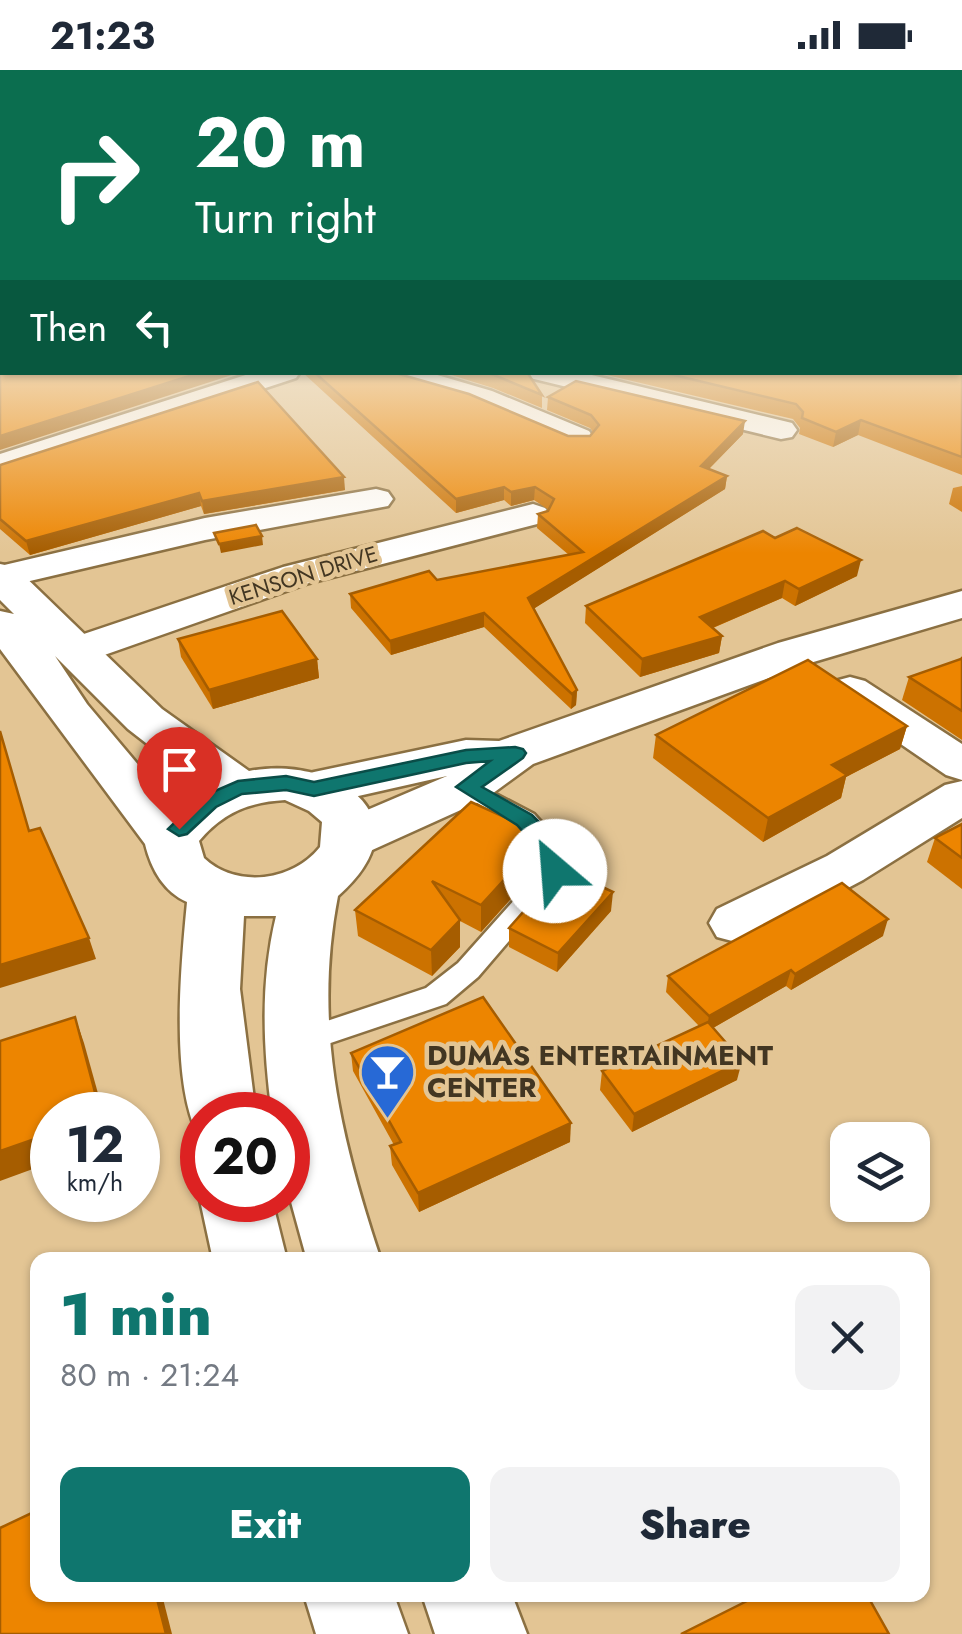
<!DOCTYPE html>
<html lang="en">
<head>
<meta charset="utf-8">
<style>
	:root { --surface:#fff; --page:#f2f2f3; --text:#1f2937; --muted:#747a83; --accent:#0f766e }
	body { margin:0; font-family:Jost,sans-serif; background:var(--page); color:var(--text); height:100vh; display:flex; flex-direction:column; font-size:38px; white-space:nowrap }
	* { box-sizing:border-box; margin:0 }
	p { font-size:32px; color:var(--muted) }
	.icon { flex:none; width:55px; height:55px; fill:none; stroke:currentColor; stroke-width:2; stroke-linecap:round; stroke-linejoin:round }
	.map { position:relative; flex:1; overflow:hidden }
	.side { position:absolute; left:30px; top:1182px; width:900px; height:350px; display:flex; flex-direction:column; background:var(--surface); border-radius:20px; box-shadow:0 2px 8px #0004 }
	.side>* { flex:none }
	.banner { position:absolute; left:0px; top:0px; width:962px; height:305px; box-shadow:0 2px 8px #0004; background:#0b6e4f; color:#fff; overflow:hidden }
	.controls { position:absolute; left:830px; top:1052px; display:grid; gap:20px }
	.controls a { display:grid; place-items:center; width:100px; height:100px; border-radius:20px; background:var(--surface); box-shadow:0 2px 8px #0004; font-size:50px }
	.speed { position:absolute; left:30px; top:1022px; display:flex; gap:20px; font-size:50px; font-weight:700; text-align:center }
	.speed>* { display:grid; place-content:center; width:130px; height:130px; border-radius:50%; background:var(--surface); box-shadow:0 2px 8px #0004; line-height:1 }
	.speed small { font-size:25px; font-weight:400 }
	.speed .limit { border:15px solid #d22; background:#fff; color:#111 }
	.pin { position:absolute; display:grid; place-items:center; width:85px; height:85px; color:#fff; margin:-102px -42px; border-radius:50% 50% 50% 0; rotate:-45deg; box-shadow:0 0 10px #0007 }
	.pin .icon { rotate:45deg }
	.me { position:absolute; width:110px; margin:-55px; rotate:333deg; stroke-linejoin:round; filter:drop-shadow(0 0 8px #0008) }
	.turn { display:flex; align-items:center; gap:35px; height:210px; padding:0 30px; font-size:45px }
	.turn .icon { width:130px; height:130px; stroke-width:2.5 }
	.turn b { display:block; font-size:70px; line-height:85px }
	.then { display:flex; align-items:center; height:95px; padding:0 30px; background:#0003; gap:20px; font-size:38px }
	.round { display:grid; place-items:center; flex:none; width:105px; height:105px; border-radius:20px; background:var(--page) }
	.headline { display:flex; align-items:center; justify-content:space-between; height:170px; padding:0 30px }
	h1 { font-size:60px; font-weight:800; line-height:75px; color:var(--accent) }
	.primary-button { display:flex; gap:20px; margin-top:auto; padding:20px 30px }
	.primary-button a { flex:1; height:115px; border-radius:20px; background:var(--accent); color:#fff; font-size:40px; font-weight:800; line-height:115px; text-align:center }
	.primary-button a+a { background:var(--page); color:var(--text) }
	.status { display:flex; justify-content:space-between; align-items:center; height:70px; padding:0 50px; background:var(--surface); direction:ltr }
	.status svg { height:28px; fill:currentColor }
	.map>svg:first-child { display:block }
</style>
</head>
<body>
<div class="status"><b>21:23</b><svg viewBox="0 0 49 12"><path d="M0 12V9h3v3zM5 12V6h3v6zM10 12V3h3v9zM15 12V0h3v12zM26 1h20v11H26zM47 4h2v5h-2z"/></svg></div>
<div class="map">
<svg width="962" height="1564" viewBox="0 0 962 1564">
	<rect width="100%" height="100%" fill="#e3c594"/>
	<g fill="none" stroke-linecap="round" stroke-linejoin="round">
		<defs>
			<path id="lane" d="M 467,709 L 534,744 L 569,783 L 564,807 L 478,907 L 446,934 L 301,983 L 291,979 L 286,971 L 291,963 L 426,918 L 458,893 L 542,799 L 543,785 L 516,756 L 459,722 L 455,717 L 459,712 Z"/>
			<g id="street">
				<path d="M 255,302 L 300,302 L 296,308 L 0,405 L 0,384 Z"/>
				<path d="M 379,302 L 427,302 L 492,321 L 589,361 L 594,368 L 589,375 L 567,375 L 470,333 L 383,308 Z"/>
				<path d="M 526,302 L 579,302 L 792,353 L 797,360 L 792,367 L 781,369 L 530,308 Z"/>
				<path d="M 376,419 L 388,422 L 393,429 L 388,436 L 205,470 L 0,518 L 0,496 L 205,448 Z"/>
				<path d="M 533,434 L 545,438 L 551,445 L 545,452 L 309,513 L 93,589 L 78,592 L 63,589 L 57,580 L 63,571 L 283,497 Z"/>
				<path d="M 850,607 L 865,611 L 962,674 L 962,710 L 946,705 L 835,629 L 829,620 L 835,611 Z"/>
				<path d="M 962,711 L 962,748 L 863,810 L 755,867 L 736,872 L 717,867 L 709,853 L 717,839 L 827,786 L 945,715 Z"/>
			</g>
			<path id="secondary" d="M 962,521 L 962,548 L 810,593 L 533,694 L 485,729 L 370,781 L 351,786 L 332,781 L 324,768 L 332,755 L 447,706 L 314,736 L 296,731 L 288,719 L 296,707 L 314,702 L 466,670 L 499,671 L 778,573 Z"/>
			<g id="primary">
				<path d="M 0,494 L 15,497 L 162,639 L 249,701 C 334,685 429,746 338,826 C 313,955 340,1067 381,1190 L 307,1190 L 288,1121 L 288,1045 L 272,1045 C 263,978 260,912 276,846 L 244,846 L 240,919 L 256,1045 L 202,1045 L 202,1067 L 198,1065 C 170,1009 181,895 187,832 C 164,822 151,799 145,774 L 0,579 L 0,541 L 14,544 L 0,530 ZM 55,586 L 128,659 L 200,715 L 172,735 L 87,634 ZM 285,730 L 309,741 L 322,752 L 320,777 C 293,811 237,819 204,788 L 199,771 C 222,743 249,732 285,730 Z"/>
				<path d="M 202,1125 L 202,1130 L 272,1130 L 287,1190 L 213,1190 L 200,1130 Z"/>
				<path d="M 304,1525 L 394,1525 L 408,1564 L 316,1564 Z"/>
				<path d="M 422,1525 L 512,1525 L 527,1564 L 435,1564 Z"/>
			</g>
		</defs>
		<use href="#lane" stroke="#8b7042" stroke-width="5"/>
		<use href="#street" stroke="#8b7042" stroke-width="5"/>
		<use href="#secondary" stroke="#8b7042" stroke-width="5"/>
		<use href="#primary" stroke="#8b7042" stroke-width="5"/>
		<use href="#lane" fill="#fff" fill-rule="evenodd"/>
		<use href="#street" fill="#fff" fill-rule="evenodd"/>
		<use href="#secondary" fill="#fff" fill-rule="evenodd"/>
		<use href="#primary" fill="#fff" fill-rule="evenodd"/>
	</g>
	<g fill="#cc7200">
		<path d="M 962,264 L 962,405 L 858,365 L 833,377 L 799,364 L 800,358 L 793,349 L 607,305 L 607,302 L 960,302 Z"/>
		<path d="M 302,302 L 392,302 L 568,366 L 590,366 L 593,362 L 590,358 L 547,340 L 548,327 L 743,364 L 709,399 L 727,406 L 725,419 L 533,539 L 577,620 L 576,635 L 571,639 L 484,557 L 391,585 L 351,538 L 350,524 L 437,510 L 569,485 L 537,458 L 538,444 L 549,440 L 534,430 L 511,436 L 504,430 L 456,443 Z"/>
		<path d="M 442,302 L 527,302 L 542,325 L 542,338 L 493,318 Z"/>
		<path d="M 0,395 L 345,420 L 204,444 L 201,436 L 30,485 L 0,459 Z"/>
		<path d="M 962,416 L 962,442 L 949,434 L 953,418 Z"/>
		<path d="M 763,461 L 857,506 L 795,536 L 782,528 L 713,558 L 722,566 L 719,583 L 640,607 L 585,553 L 586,536 Z"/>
		<path d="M 178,569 L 317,589 L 319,608 L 213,639 L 181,587 Z"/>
		<path d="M 962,588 L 962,670 L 902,630 L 909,607 Z"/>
		<path d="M 907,656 L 900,679 L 846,707 L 841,728 L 763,772 L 653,688 L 656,665 Z"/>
		<path d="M 471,732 L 539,790 L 533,804 L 481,862 L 460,851 L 460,877 L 432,906 L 358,866 L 355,840 Z"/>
		<path d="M 962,754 L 962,819 L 927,792 L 935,768 Z"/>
		<path d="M 611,841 L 557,902 L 509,877 L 509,858 Z"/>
		<path d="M 883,866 L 791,920 L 786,916 L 713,958 L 737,1010 L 632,1062 L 600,1020 L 602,1001 L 699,956 L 666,922 L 668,906 Z"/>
		<path d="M 351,983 L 570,1072 L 419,1142 L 392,1095 L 390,1076 L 394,1075 L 353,1001 Z"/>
	</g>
	<g fill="#a65d00">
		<path d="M 202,302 L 241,302 L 0,380 L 0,366 Z"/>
		<path d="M 861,350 L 858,365 L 833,377 L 836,362 Z"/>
		<path d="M 745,351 L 743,364 L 699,409 L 701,396 Z"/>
		<path d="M 727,406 L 725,419 L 527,543 L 528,528 Z"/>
		<path d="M 344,407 L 345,420 L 204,444 L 202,431 Z"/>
		<path d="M 504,417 L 504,430 L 456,443 L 456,429 Z"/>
		<path d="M 535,417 L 534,430 L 511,436 L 511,422 Z"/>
		<path d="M 199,423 L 201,436 L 30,485 L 26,471 Z"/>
		<path d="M 262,466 L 263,475 L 221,483 L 219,474 Z"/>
		<path d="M 861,490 L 857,506 L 795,536 L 799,519 Z"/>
		<path d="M 785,511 L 782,528 L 698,564 L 700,547 Z"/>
		<path d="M 484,543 L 484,557 L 391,585 L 390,571 Z"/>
		<path d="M 722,566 L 719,583 L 640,607 L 642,589 Z"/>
		<path d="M 317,589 L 319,608 L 213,639 L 209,620 Z"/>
		<path d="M 577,620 L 576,635 L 571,639 L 572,624 Z"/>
		<path d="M 907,656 L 900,679 L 846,707 L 841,728 L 763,772 L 768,748 L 832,695 Z"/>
		<path d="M 540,763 L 539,790 L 533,804 L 481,862 L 481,835 Z"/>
		<path d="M 613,822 L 611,841 L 557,902 L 558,883 Z"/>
		<path d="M 888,849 L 883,866 L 791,920 L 795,904 Z"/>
		<path d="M 460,850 L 460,877 L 432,906 L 431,880 Z"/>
		<path d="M 89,868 L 96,889 L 0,918 L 0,895 Z"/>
		<path d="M 791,900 L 786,916 L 706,962 L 709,946 Z"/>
		<path d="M 75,947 L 84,973 L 104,1045 L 101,1045 Z"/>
		<path d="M 742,991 L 737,1010 L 632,1062 L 634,1044 Z"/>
		<path d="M 571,1053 L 570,1072 L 419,1142 L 418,1123 Z"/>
		<path d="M 52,1063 L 52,1092 L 0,1111 L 0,1081 Z"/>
		<path d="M 156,1525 L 162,1525 L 172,1564 L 166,1564 Z"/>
	</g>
	<g fill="#ed8500" stroke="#a65d00" stroke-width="2.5">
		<path d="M 960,264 L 962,264 L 962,387 L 861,350 L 836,362 L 802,348 L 803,342 L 796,334 L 661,302 L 960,302 Z"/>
		<path d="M 0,294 L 2,296 L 2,302 L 202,302 L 0,366 Z"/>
		<path d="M 314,302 L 392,302 L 469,324 L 568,366 L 590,366 L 599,355 L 591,345 L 548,327 L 576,311 L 745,351 L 701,396 L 727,406 L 528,528 L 577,620 L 572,624 L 484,543 L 390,571 L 350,524 L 429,501 L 437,510 L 583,482 L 538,444 L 548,441 L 554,429 L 535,417 L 511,422 L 504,417 L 456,429 Z"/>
		<path d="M 484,302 L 527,302 L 542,325 L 494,305 Z"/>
		<path d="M 258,312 L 344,407 L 202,431 L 199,423 L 26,471 L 0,449 L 0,395 Z"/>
		<path d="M 256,455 L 262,466 L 219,474 L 214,463 Z"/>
		<path d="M 797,458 L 861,490 L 799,519 L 785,511 L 700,547 L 722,566 L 642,589 L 586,536 L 763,461 L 775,468 Z"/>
		<path d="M 282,541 L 317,589 L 209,620 L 178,569 Z"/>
		<path d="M 962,588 L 962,641 L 909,607 L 961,589 Z"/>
		<path d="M 808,590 L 907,656 L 832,695 L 847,705 L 768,748 L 656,665 Z"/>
		<path d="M 0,661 L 29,761 L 40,758 L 89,868 L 0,895 Z"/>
		<path d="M 471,732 L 540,763 L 534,777 L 481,835 L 432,811 L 460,850 L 431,880 L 355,840 Z"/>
		<path d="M 962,754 L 962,788 L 935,768 Z"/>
		<path d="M 562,798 L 613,822 L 558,883 L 509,858 Z"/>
		<path d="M 842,813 L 888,849 L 795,904 L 791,900 L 709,946 L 668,906 Z"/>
		<path d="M 483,927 L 571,1053 L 418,1123 L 390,1076 L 401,1072 L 351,983 Z"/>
		<path d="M 75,947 L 101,1045 L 52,1045 L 52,1063 L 0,1081 L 0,971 Z"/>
		<path d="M 708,952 L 742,991 L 634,1044 L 602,1001 Z"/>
		<path d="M 38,1440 L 38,1525 L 156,1525 L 166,1564 L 0,1564 L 0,1458 Z"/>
		<path d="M 759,1525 L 867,1525 L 889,1564 L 681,1564 Z"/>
	</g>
	<linearGradient id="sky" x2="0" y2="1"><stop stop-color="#7ab0f0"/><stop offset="0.55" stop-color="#f2e5cf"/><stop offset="1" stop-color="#f2e5cf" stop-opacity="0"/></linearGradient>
	<rect width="962" height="483" fill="url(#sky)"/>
	<path fill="#0f766e" stroke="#0a4d48" stroke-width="2.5" d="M 515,677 L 523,679 L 526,683 L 523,688 L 482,717 L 532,745 L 564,777 L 567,783 L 563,807 L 547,807 L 544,785 L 517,755 L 456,717 L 490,691 L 466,693 L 314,726 L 286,720 L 242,724 L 216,737 L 187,764 L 179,766 L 168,759 L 201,727 L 238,711 L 286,706 L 314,712 L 466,680 Z"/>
	<defs>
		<symbol id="bar-pin" viewBox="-11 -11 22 30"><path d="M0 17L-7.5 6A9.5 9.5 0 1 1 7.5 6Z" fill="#2769d6" stroke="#e3c594"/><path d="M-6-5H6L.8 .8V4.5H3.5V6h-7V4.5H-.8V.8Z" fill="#fff"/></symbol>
	</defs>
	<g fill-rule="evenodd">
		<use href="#bar-pin" x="356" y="970" width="63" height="86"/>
	</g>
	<g text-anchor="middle" stroke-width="9" stroke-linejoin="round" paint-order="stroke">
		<g font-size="22" fill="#423622" stroke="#e3c594">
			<text transform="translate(303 505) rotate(-17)" y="8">KENSON DRIVE</text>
		</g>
		<g font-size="28" font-weight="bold" fill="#423622" stroke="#e3c594" text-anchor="start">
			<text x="427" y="995">DUMAS ENTERTAINMENT<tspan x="427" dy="32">CENTER</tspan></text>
		</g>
	</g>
</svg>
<div class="controls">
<a><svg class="icon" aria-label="layers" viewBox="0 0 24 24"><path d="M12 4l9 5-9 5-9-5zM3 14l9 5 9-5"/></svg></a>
</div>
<div class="speed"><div>12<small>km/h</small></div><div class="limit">20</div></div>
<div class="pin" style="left:179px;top:759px;background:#d93025"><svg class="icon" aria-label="arrive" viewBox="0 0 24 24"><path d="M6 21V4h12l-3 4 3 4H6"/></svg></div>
<svg class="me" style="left:555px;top:801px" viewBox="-20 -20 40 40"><circle r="19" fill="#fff"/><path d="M0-13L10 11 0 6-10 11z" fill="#0f766e"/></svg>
<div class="banner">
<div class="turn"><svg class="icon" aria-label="right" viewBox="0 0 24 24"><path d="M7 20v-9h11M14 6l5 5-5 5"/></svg><div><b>20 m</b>Turn right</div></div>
<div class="then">Then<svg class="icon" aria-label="left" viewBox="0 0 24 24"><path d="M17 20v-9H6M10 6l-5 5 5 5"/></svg></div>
</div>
<section class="side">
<div class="headline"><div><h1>1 min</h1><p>80 m · 21:24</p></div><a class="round"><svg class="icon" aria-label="close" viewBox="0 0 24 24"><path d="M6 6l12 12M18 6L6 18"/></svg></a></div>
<div class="primary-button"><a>Exit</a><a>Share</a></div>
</section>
</div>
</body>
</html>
